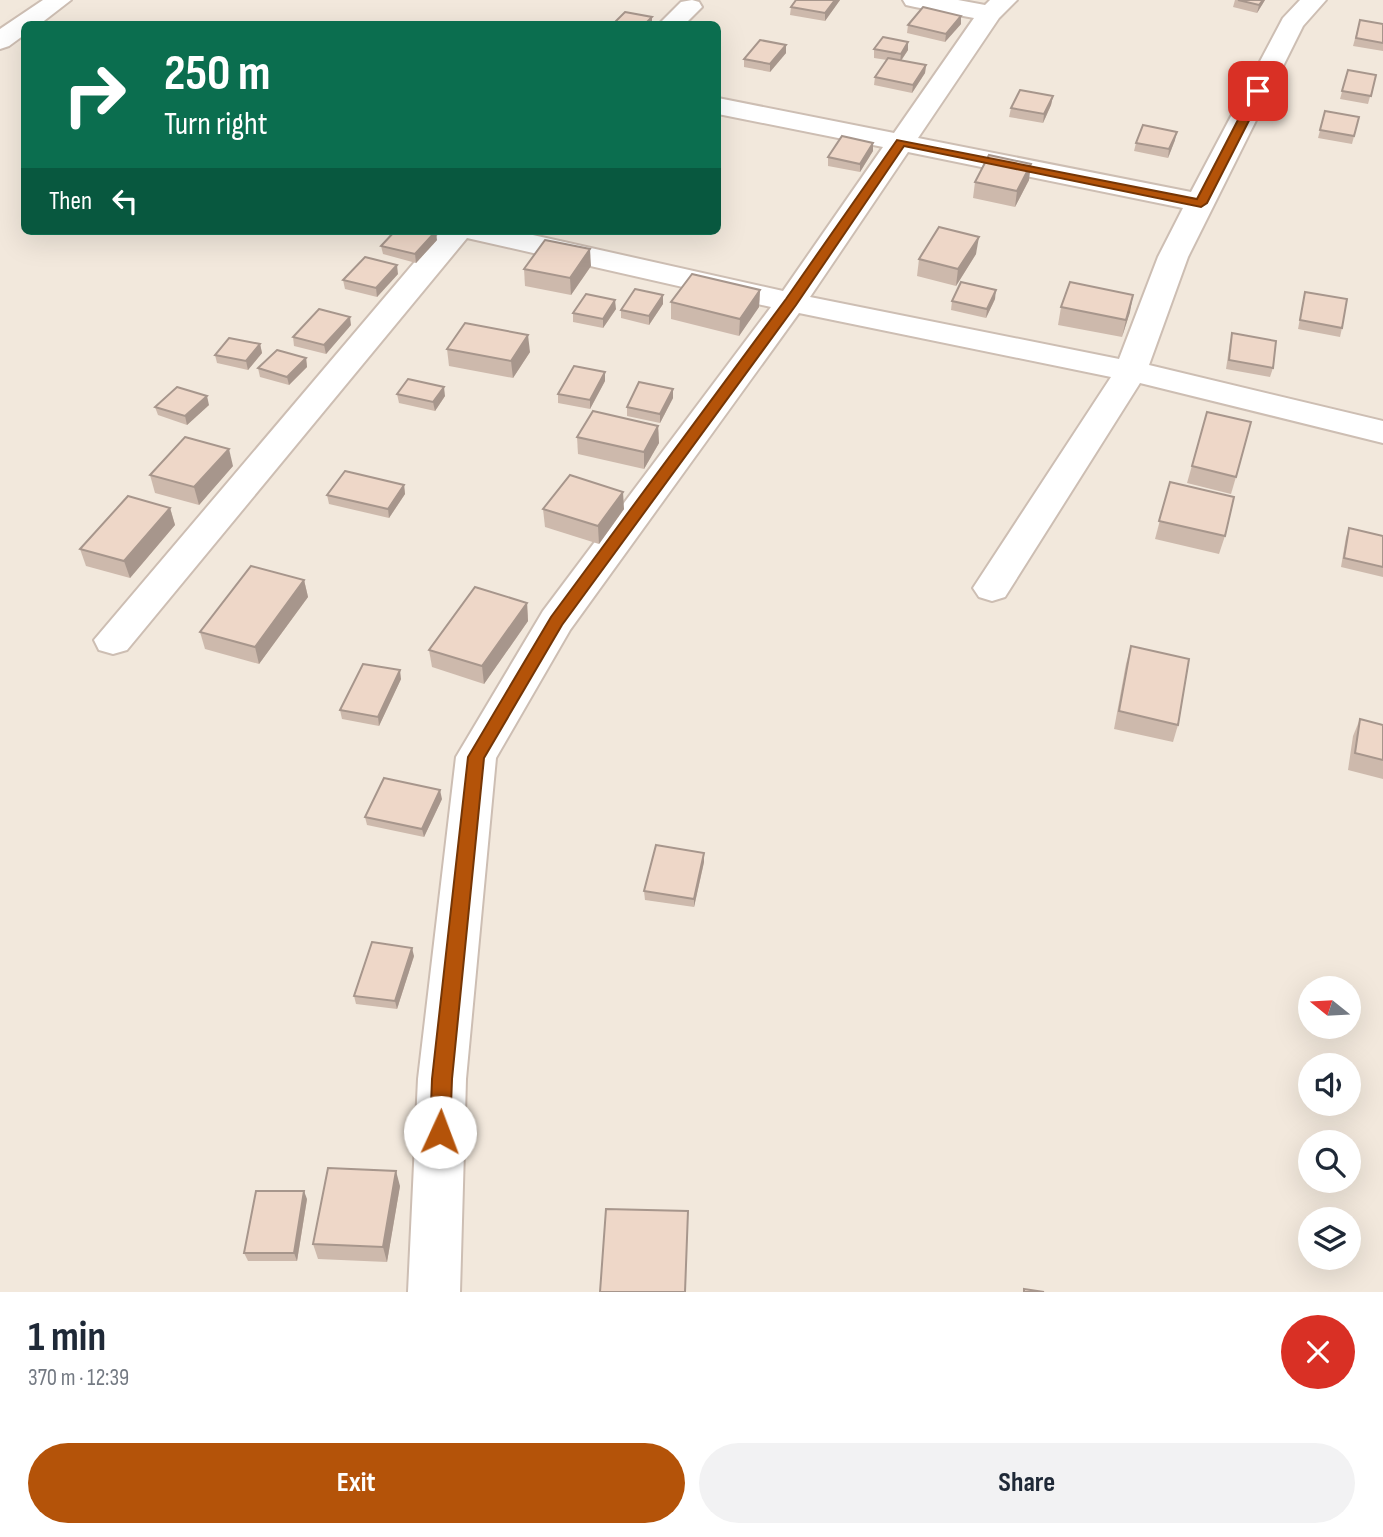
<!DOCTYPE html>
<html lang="en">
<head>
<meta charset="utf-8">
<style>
	:root { --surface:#fff; --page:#f2f2f3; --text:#1f2937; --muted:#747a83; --accent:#b45309 }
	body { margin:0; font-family:"Sofia Sans Condensed",sans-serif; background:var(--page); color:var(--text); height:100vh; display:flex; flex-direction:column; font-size:26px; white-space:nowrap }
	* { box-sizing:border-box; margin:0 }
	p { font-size:23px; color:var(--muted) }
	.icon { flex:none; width:38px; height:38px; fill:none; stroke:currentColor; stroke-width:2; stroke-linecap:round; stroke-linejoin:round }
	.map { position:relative; height:1292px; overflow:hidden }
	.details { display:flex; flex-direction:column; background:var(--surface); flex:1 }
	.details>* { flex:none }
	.hud { position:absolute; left:21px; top:21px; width:700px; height:214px; border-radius:10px; box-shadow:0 7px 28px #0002; background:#0b6e4f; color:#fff; overflow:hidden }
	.needle { width:46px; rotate:288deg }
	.buttons { position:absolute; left:1298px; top:976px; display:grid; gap:14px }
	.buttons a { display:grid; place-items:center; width:63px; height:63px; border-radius:50%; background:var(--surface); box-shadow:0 7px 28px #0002; font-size:35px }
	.pin { position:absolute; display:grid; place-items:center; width:60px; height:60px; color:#fff; margin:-30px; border-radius:14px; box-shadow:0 4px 10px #0006 }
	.me { position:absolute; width:77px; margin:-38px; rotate:2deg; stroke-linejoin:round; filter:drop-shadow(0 0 5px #0008) }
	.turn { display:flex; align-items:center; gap:24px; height:147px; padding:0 28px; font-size:32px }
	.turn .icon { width:91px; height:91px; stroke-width:2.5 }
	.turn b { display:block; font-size:49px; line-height:60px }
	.then { display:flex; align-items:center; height:66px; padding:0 28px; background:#0003; gap:14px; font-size:26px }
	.round { display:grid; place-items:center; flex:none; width:74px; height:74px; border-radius:37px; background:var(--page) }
	.headline { display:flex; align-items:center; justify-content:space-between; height:119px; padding:0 28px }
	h1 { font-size:42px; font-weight:700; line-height:52px }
	.action { display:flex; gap:14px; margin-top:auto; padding:14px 28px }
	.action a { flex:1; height:80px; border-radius:42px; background:var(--accent); color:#fff; font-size:28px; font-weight:700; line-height:80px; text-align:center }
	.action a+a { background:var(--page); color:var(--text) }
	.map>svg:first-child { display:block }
</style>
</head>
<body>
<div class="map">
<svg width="1383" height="1292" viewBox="0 0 1383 1292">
	<rect width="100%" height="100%" fill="#fbf6ee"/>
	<path fill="#f2e8dc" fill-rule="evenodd" d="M 0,0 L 1383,0 L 1383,1292 L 0,1292 ZM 24,24 L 718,24 L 718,231 L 24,231 ZM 1311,989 L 1349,989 L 1349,1027 L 1311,1027 ZM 1311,1066 L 1349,1066 L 1349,1104 L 1311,1104 ZM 1311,1143 L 1349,1143 L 1349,1181 L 1311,1181 ZM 1311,1220 L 1349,1220 L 1349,1258 L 1311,1258 Z"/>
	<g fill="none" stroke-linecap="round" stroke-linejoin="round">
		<defs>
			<g id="minor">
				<path d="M 43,0 L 71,0 L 40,24 L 24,24 L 24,35 L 9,46 L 0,49 L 0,29 Z"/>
				<path d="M 692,0 L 699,2 L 702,7 L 685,24 L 659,24 L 681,2 Z"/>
				<path d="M 903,0 L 958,0 L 985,5 L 990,0 L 1017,0 L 999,18 L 918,138 L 1191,192 L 1283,18 L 1300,0 L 1326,0 L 1303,26 L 1188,257 L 1149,365 L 1383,421 L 1383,443 L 1140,383 L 1005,597 L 992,601 L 979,597 L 973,588 L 1111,377 L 799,313 L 570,630 L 496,758 L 466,1079 L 460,1292 L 408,1292 L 418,1079 L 456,757 L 543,611 L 771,307 L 467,238 L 127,650 L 113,654 L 99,650 L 94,640 L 441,231 L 515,231 L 783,291 L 883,147 L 718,114 L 718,98 L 894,133 L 974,18 L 915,7 L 906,5 ZM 908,152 L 1183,208 L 1158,257 L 1119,359 L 810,297 Z"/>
			</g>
		</defs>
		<use href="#minor" stroke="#cdbeb3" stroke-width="4"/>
		<use href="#minor" fill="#fff" fill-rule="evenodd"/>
	</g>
	<g fill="#cdb9ac">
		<path d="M 796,0 L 840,0 L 825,21 L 790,15 L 791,7 Z"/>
		<path d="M 1235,0 L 1265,0 L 1257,13 L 1233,7 Z"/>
		<path d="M 1360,20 L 1383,24 L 1383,51 L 1353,46 Z"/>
		<path d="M 961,24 L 945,42 L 907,33 L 908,25 Z"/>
		<path d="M 786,45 L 786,53 L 770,72 L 744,67 L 744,59 Z"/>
		<path d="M 874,49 L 908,50 L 901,61 L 926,65 L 925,73 L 912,93 L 874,85 L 875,77 L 887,60 L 874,58 Z"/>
		<path d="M 1348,70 L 1376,75 L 1368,104 L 1340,99 Z"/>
		<path d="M 1053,96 L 1051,105 L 1043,123 L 1009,117 L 1011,108 Z"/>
		<path d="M 1325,111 L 1359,117 L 1352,144 L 1318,138 Z"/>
		<path d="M 1175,140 L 1168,158 L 1134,151 L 1136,143 Z"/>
		<path d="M 873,151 L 860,172 L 828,166 L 828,157 Z"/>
		<path d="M 1029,180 L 1015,207 L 973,198 L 975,182 Z"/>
		<path d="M 437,240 L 416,263 L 383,254 L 381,246 Z"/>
		<path d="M 976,254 L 956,286 L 917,276 L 919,259 Z"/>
		<path d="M 591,266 L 571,295 L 525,286 L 524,269 Z"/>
		<path d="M 398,274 L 377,297 L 345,289 L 343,280 Z"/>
		<path d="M 760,290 L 759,307 L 739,336 L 671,319 L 671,302 Z"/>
		<path d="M 1305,292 L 1342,328 L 1340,337 L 1298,329 Z"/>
		<path d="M 663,295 L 663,304 L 649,325 L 621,318 L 621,310 Z"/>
		<path d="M 995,299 L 986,318 L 951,310 L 952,301 Z"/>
		<path d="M 1061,307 L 1130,312 L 1122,337 L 1058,325 Z"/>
		<path d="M 616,309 L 603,328 L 573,322 L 573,313 Z"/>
		<path d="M 351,325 L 326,354 L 294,346 L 293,337 Z"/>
		<path d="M 1232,333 L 1273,368 L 1270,377 L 1226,369 L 1230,342 Z"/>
		<path d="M 260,344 L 262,353 L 248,370 L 217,363 L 215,355 Z"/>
		<path d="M 447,349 L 530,352 L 513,378 L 449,366 Z"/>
		<path d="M 306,358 L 307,367 L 289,385 L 260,377 L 258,368 Z"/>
		<path d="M 605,381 L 590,409 L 558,403 L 558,394 Z"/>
		<path d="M 397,394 L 445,396 L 435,411 L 399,403 Z"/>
		<path d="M 673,398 L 660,423 L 627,416 L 627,407 Z"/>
		<path d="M 209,405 L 187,425 L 158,415 L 155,407 Z"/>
		<path d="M 1207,412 L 1236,477 L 1231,494 L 1187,483 Z"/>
		<path d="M 658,426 L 659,443 L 644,469 L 578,454 L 577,437 Z"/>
		<path d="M 233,466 L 199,505 L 155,493 L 150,475 Z"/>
		<path d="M 1170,482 L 1225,536 L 1219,554 L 1155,539 Z"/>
		<path d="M 404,485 L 405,494 L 389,518 L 329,504 L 327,495 Z"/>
		<path d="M 170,508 L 175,525 L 130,578 L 86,566 L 80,549 Z"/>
		<path d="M 543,509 L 624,509 L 599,544 L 545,527 Z"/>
		<path d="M 1349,528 L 1383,536 L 1383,577 L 1341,567 L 1346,537 Z"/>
		<path d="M 304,580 L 308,597 L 259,664 L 205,649 L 200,632 Z"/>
		<path d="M 527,603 L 528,621 L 484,684 L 432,667 L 429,650 Z"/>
		<path d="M 1131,646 L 1178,725 L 1173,742 L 1114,729 L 1126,664 Z"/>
		<path d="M 401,679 L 379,726 L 342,719 L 340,710 Z"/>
		<path d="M 1360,719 L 1383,725 L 1383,779 L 1348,770 L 1353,736 Z"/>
		<path d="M 442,799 L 424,837 L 367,825 L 365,817 Z"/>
		<path d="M 704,862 L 694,907 L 645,900 L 644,891 Z"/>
		<path d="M 414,956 L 397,1009 L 356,1004 L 354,996 Z"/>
		<path d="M 400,1186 L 387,1262 L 318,1259 L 313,1244 Z"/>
		<path d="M 307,1199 L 297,1261 L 248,1261 L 244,1253 Z"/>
	</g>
	<g fill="#a7968c">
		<path d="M 835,0 L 840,0 L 825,21 L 825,13 Z"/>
		<path d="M 1263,0 L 1265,0 L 1257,13 L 1259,5 Z"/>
		<path d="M 961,16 L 961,24 L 945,42 L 946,34 Z"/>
		<path d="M 652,17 L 652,24 L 645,24 Z"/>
		<path d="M 908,42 L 908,50 L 900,62 L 901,54 Z"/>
		<path d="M 786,45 L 786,53 L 770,72 L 770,64 Z"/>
		<path d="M 926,65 L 925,73 L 912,93 L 913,85 Z"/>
		<path d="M 1053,96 L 1051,105 L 1043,123 L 1044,114 Z"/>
		<path d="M 1177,132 L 1175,140 L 1168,158 L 1169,149 Z"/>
		<path d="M 873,143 L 873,151 L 860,172 L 860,164 Z"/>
		<path d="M 1031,164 L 1029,180 L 1015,207 L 1017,191 Z"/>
		<path d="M 436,231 L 437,240 L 416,263 L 415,254 Z"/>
		<path d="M 979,237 L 976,254 L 956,286 L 958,269 Z"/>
		<path d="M 590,249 L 591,266 L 571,295 L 570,278 Z"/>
		<path d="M 397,265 L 398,274 L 377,297 L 376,288 Z"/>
		<path d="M 760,290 L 759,307 L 739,336 L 740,319 Z"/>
		<path d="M 996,290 L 995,299 L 986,318 L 987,309 Z"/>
		<path d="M 663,295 L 663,304 L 649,325 L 649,316 Z"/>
		<path d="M 1133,295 L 1130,312 L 1122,337 L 1126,320 Z"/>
		<path d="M 615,300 L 616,309 L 603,328 L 603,319 Z"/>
		<path d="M 350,317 L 351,325 L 326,354 L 324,345 Z"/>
		<path d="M 528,335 L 530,352 L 513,378 L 511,361 Z"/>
		<path d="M 260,344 L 262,353 L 248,370 L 246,361 Z"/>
		<path d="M 306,358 L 307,367 L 289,385 L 287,377 Z"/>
		<path d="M 605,372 L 605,381 L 590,409 L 590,400 Z"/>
		<path d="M 444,387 L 445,396 L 435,411 L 433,402 Z"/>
		<path d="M 673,389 L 673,398 L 660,423 L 660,414 Z"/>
		<path d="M 207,396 L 209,405 L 187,425 L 185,416 Z"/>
		<path d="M 658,426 L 659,443 L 644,469 L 644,452 Z"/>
		<path d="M 229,449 L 233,466 L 199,505 L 194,487 Z"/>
		<path d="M 404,485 L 405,494 L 389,518 L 388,509 Z"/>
		<path d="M 623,492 L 624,509 L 599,544 L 598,526 Z"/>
		<path d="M 170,508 L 175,525 L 130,578 L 124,561 Z"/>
		<path d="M 304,580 L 308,597 L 259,664 L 255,647 Z"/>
		<path d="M 527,603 L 528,621 L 484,684 L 482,666 Z"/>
		<path d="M 400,670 L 401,679 L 379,726 L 378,717 Z"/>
		<path d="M 440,790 L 442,799 L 424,837 L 422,829 Z"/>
		<path d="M 704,853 L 704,862 L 694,907 L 694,899 Z"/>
		<path d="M 412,948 L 414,956 L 397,1009 L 395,1001 Z"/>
		<path d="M 396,1171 L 400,1186 L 387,1262 L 383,1247 Z"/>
		<path d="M 304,1191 L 307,1199 L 297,1261 L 294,1253 Z"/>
	</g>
	<g fill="#eed7c8" stroke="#a7968c" stroke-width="2">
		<path d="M 796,0 L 835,0 L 825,13 L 791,7 Z"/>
		<path d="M 1238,0 L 1263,0 L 1259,5 Z"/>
		<path d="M 923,7 L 961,16 L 946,34 L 908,25 Z"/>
		<path d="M 625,12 L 652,17 L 645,24 L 613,24 Z"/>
		<path d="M 1360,20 L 1383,24 L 1383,43 L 1356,38 Z"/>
		<path d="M 883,37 L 908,42 L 901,54 L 874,49 Z"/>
		<path d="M 760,40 L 786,45 L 770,64 L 744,59 Z"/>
		<path d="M 888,58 L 926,65 L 913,85 L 875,77 Z"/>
		<path d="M 1348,70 L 1376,75 L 1371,96 L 1342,91 Z"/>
		<path d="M 1020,90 L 1053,96 L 1044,114 L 1011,108 Z"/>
		<path d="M 1325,111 L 1359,117 L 1354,136 L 1320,130 Z"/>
		<path d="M 1143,125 L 1177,132 L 1169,149 L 1136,143 Z"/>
		<path d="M 842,136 L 873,143 L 860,164 L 828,157 Z"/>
		<path d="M 989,155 L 1031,164 L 1017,191 L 975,182 Z"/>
		<path d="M 939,227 L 979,237 L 958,269 L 919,259 Z"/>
		<path d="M 395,231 L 436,231 L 415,254 L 381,246 Z"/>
		<path d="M 545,240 L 590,249 L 570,278 L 524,269 Z"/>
		<path d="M 365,257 L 397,265 L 376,288 L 343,280 Z"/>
		<path d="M 692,274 L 760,290 L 740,319 L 671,302 Z"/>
		<path d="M 961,282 L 996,290 L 987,309 L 952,301 Z"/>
		<path d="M 1070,282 L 1133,295 L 1126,320 L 1061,307 Z"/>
		<path d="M 635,289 L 663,295 L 649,316 L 621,310 Z"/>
		<path d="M 1305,292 L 1347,299 L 1342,328 L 1300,320 Z"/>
		<path d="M 586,294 L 615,300 L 603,319 L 573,313 Z"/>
		<path d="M 319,309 L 350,317 L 324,345 L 293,337 Z"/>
		<path d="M 465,323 L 528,335 L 511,361 L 447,349 Z"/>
		<path d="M 1232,333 L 1276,341 L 1273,368 L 1229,360 Z"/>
		<path d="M 229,338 L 260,344 L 246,361 L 215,355 Z"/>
		<path d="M 277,350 L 306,358 L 287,377 L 258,368 Z"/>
		<path d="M 574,366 L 605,372 L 590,400 L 558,394 Z"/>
		<path d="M 408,379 L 444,387 L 433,402 L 397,394 Z"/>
		<path d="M 639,382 L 673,389 L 660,414 L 627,407 Z"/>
		<path d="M 177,387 L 207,396 L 185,416 L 155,407 Z"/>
		<path d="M 593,411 L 658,426 L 644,452 L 577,437 Z"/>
		<path d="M 1207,412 L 1251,422 L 1236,477 L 1192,466 Z"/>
		<path d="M 185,437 L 229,449 L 194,487 L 150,475 Z"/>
		<path d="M 345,471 L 404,485 L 388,509 L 327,495 Z"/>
		<path d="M 570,475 L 623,492 L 598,526 L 543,509 Z"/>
		<path d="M 1170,482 L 1234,497 L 1225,536 L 1159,521 Z"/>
		<path d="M 128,496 L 170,508 L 124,561 L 80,549 Z"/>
		<path d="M 1349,528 L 1383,536 L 1383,567 L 1344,558 Z"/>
		<path d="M 251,566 L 304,580 L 255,647 L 200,632 Z"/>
		<path d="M 475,587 L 527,603 L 482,666 L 429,650 Z"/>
		<path d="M 1131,646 L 1189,659 L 1178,725 L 1119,711 Z"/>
		<path d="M 363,664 L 400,670 L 378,717 L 340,710 Z"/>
		<path d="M 1360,719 L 1383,725 L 1383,760 L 1355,753 Z"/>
		<path d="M 384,778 L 440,790 L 422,829 L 365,817 Z"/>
		<path d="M 656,845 L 704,853 L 694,899 L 644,891 Z"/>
		<path d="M 372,942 L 412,948 L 395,1001 L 354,996 Z"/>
		<path d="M 328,1168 L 396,1171 L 383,1247 L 313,1244 Z"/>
		<path d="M 256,1191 L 304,1191 L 294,1253 L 244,1253 Z"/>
		<path d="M 606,1209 L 688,1211 L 685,1292 L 600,1292 Z"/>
		<path d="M 1024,1289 L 1044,1292 L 1024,1292 Z"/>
	</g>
	<path fill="#b45309" stroke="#753606" stroke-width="2" d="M 1258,87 L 1264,91 L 1207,203 L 1201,207 L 904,146 L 796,305 L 562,625 L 484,758 L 452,1079 L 450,1132 L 447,1139 L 440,1141 L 433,1139 L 430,1132 L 432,1079 L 468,757 L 551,617 L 786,299 L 897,140 L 1197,199 L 1253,91 Z"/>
</svg>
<div class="buttons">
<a><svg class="needle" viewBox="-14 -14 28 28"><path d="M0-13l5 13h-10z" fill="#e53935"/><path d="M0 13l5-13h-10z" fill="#747a83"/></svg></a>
<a><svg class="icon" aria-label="sound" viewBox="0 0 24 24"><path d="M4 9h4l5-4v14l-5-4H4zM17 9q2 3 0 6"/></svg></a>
<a><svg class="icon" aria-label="search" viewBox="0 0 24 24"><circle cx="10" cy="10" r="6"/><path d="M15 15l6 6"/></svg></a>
<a><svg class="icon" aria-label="layers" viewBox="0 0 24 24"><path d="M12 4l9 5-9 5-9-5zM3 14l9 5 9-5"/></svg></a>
</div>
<div class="pin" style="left:1258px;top:91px;background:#d93025"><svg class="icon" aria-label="arrive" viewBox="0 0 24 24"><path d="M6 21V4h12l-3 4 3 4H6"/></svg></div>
<svg class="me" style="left:440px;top:1132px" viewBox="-20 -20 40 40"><circle r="19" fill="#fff"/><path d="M0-13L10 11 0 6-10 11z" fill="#b45309"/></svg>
<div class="hud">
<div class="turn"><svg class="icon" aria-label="right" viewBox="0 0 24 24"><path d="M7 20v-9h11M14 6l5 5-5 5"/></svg><div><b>250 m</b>Turn right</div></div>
<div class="then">Then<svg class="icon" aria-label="left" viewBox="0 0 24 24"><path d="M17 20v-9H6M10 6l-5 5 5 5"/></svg></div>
</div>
</div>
<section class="details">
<div class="headline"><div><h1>1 min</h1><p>370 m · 12:39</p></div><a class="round" style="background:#d93025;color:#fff"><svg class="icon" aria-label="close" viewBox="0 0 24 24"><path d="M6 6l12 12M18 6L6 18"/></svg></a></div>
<div class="action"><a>Exit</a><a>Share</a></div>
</section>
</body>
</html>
